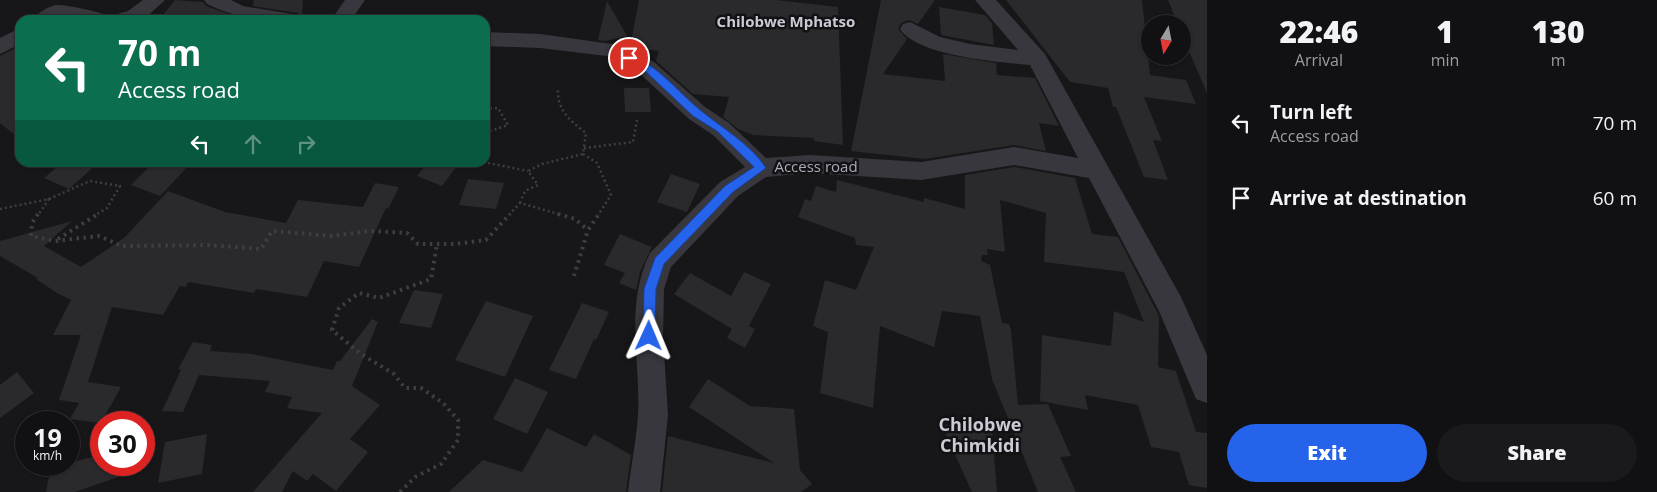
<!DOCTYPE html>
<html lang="en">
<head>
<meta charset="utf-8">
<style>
	:root { --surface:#111012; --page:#1a191b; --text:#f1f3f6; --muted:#9c9d9f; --line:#303032; --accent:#2563eb }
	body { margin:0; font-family:"Open Sans",sans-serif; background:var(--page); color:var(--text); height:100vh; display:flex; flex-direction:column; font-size:19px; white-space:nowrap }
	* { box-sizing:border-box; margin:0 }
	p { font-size:16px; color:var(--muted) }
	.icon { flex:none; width:28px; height:28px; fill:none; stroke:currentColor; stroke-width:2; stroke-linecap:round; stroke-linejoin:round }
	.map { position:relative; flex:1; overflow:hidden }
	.sheet { display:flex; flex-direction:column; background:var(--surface); width:450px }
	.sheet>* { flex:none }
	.guide { position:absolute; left:15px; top:15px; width:475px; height:152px; border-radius:15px; box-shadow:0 1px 4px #0004,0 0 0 1px var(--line); background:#0b6e4f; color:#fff; overflow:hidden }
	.needle { width:32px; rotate:190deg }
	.tools { position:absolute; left:1141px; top:15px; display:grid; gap:10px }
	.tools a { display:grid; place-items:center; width:50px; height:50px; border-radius:50%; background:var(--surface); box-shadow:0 1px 4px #0004,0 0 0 1px var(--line); font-size:25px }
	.speed { position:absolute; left:15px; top:411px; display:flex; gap:10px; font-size:25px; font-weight:700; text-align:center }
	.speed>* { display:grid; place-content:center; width:65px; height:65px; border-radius:50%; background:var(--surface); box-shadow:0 1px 4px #0004,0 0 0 1px var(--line); line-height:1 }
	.speed small { font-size:12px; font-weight:400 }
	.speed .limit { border:8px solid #d22; background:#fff; color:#111 }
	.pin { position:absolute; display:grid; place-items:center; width:42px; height:42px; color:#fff; margin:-21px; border:2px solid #fff; border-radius:50%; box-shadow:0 1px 5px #0007 }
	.me { position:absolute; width:55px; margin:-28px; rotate:1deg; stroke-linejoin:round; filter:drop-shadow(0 0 4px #0008) }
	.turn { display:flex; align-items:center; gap:18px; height:105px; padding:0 20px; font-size:22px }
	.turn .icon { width:65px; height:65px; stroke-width:2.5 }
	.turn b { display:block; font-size:35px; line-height:42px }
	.lanes { display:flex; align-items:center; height:48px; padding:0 20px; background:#0003; justify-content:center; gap:25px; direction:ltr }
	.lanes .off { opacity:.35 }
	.eta { display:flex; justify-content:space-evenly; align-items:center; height:85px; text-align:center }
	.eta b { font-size:30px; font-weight:800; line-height:35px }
	.primary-button { display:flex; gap:10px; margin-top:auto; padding:10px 20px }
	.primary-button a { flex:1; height:58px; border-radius:30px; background:var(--accent); color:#fff; font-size:20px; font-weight:800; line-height:58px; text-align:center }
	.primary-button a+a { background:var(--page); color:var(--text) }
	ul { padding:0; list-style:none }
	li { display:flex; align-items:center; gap:15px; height:75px; padding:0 20px }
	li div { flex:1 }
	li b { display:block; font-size:19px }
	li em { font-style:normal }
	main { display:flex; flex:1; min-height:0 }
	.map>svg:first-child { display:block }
</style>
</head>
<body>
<main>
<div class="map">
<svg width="1207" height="492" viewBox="0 0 1207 492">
	<rect width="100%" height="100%" fill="#171618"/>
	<g fill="#2a292c">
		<path d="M 175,0 L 203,2 L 206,6 L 237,17 L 237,20 L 159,20 Z"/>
		<path d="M 254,0 L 303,0 L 302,19 L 298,13 L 253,6 Z"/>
		<path d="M 639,0 L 776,0 L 838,7 L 843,145 L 814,141 L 814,138 L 753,135 L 738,129 L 723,117 L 729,97 L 693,94 L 656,61 L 659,51 L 630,48 Z"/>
		<path d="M 881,0 L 935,0 L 918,24 L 909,20 L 901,23 L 898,29 L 907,39 L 883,74 L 945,81 L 943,54 L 996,63 L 997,75 L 1035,78 L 1059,126 L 1039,123 L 1046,151 L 1014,145 L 925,159 L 851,151 Z"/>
		<path d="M 1006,0 L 1142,0 L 1150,75 L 1186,80 L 1196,104 L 1144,97 L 1162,141 L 1153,140 L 1168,180 L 1144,177 L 1116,107 L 1113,107 L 1108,88 L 1070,82 Z"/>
		<path d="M 1168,0 L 1207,0 L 1207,93 L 1182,35 L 1182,24 L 1178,24 Z"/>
		<path d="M 607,1 L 627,36 L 605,41 L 598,40 Z"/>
		<path d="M 939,7 L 985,15 L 992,23 L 994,45 L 941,35 Z"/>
		<path d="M 20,46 L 20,139 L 0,123 L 0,56 Z"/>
		<path d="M 624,88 L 649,88 L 651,112 L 625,112 Z"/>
		<path d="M 63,162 L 99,162 L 69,189 L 44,178 Z"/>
		<path d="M 154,162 L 192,162 L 160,196 L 131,185 Z"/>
		<path d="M 428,162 L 460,162 L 442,186 L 417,176 Z"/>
		<path d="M 1014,167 L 1075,178 L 1092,234 L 1118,237 L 1159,316 L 1158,367 L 1176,371 L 1196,432 L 1207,433 L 1207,488 L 1189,485 L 1179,452 L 1151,447 L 1138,405 L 1085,395 L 1088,410 L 1040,401 L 1042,335 L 1111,346 L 1114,311 L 1144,322 L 1124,272 L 1044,262 L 1046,213 L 1000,200 L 1005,252 L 987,249 L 988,255 L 982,255 L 981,261 L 990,265 L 1002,323 L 1009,324 L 1011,330 L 1018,405 L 1048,404 L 1071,456 L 1060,457 L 1076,492 L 1038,492 L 992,379 L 980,316 L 942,311 L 934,347 L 880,326 L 873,408 L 820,393 L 828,332 L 813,326 L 825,280 L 856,290 L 874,247 L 856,245 L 855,238 L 798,217 L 805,199 L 811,201 L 816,186 L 836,192 L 837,180 L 924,202 L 924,198 L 965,209 L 965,175 Z"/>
		<path d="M 671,174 L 700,184 L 687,212 L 657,202 Z"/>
		<path d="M 468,179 L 504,183 L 496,209 L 459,205 Z"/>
		<path d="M 375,183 L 399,187 L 388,209 L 386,208 L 359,267 L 324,261 L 307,297 L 256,289 L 254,293 L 188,282 L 186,287 L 180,286 L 163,315 L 112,307 L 88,382 L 121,387 L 101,423 L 70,419 L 79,403 L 59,400 L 81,335 L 53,335 L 71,300 L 57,293 L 36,279 L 38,278 L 0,256 L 0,241 L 72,221 L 44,246 L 81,267 L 124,238 L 168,191 L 225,212 L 286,223 L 298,200 L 363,207 Z"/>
		<path d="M 620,234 L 652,247 L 640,272 L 636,290 L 619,283 L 625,273 L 604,265 Z"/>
		<path d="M 744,272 L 771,284 L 749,326 L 755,329 L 745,348 L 727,338 L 732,329 L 674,294 L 690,273 L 731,296 Z"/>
		<path d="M 414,290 L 443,294 L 431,328 L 399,323 Z"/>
		<path d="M 486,301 L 533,316 L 505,377 L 455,360 Z"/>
		<path d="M 582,303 L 609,312 L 596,340 L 594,339 L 576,379 L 549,370 Z"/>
		<path d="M 372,319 L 378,322 L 352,386 L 380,405 L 350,439 L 368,452 L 336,491 L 313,474 L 307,481 L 293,471 L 282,492 L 253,492 L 322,413 L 287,408 L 292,397 L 265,392 L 270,381 L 199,375 L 183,412 L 162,411 L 181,370 L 178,369 L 193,342 L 212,345 L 210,351 L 252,354 L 333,370 L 337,361 L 340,361 Z"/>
		<path d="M 17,372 L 34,393 L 0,418 L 0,385 Z"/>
		<path d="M 515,378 L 548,392 L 527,434 L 493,419 Z"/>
		<path d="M 708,379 L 750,406 L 794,409 L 800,470 L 812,484 L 801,492 L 662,492 L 668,436 L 774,463 L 689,407 Z"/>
		<path d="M 991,418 L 997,492 L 972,492 L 942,426 Z"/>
		<path d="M 547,428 L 586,447 L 594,434 L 631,455 L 626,492 L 449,492 L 483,460 L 522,472 Z"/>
		<path d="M 207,434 L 202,474 L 158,483 L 165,442 Z"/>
		<path d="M 101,455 L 101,465 L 143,465 L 144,468 L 75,492 L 46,492 L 51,467 L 69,465 L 69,463 Z"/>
	</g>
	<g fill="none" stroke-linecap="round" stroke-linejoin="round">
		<g stroke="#3e3e44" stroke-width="2.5" stroke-dasharray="2 3" stroke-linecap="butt">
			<path d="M 485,109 L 498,108 L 508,125 L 485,133"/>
			<path d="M 584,148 L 633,142 L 637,120"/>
			<path d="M 583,154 L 597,163 L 611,195 L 598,215"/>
			<path d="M 483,162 L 528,171"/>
			<path d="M 49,199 L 90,181 L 120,186 L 107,208 L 96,215"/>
			<path d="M 520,203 L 525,191 L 538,185 L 528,171 L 542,164 L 583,154 L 586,133 C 570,121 557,110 558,89"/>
			<path d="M 0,209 L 49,199 L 38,215"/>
			<path d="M 509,215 L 520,203 L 562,215"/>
		</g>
		<g stroke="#3e3e44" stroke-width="4" stroke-dasharray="2.5 4.5" stroke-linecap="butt">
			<path d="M 38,214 L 32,223 L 31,236 L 55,241 L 99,236 L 122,246 L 208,245 L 261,249 L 272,231 L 331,236 L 370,231 L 407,233 L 418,244 L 455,244 L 486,240 L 510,214"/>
			<path d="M 558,214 L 575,219 L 588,230"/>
			<path d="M 58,239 L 98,214"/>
			<path d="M 574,276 L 588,230 L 599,214"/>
			<path d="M 400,492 L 415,477 L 441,464 L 458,440 L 458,420 L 443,403 L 421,388 L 405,388 L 394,374 L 361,354 L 332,330 L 339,308 L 359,293 L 379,298 L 431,279 L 437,244"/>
		</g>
		<g fill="#38373d" fill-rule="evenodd">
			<path d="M 143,0 L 165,0 L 143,20 L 71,20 L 61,18 L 58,20 L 33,20 C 37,13 47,7 56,5 C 64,4 108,13 112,18 L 114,15 L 128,11 Z"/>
			<path d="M 204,0 L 231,0 L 243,6 L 298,15 L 301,20 C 262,20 243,21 207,4 Z"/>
			<path d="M 345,0 L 365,0 L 351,20 L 331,20 Z"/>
			<path d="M 975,0 L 996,0 L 1045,54 L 1181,297 L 1207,355 L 1207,403 L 1196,399 L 1159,311 L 1089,178 L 1014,165 L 921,180 L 810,173 L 766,177 L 738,196 L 671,267 L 664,289 L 663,336 L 668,415 L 660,492 L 628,492 C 631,467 636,441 638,416 C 641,360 624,306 650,253 L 720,182 L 745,167 L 713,135 L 689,119 L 638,72 L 607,56 L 540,48 L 485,46 L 485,32 L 540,34 L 619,45 L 654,62 L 705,107 L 729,123 L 766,158 L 810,155 L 921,162 L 1014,147 L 1078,158 L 1030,65 C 999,62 917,56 900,29 L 903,24 L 910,22 L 940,37 L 970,44 L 1018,50 Z"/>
			<path d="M 20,28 L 20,44 L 0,54 L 0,38 Z"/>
		</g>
	</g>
	<path fill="#2563eb" stroke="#184099" d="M 629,55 C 657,64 677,91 699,109 C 720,127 751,144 766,168 L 733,192 L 664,264 L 656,289 L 655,336 L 649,342 L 643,336 L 644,289 L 655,258 L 725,186 L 754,167 L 717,131 L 693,116 L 643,69 L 626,61 L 626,56 Z"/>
	<g text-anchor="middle" stroke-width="5" stroke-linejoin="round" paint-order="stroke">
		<g font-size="15" font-weight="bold" fill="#cacbd4" stroke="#121113">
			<text x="786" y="27">Chilobwe Mphatso</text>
		</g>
		<g font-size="15" fill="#a9abb8" stroke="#121113">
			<text x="816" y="172">Access road</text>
		</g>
		<g font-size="18" font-weight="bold" fill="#cacbd4" stroke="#121113">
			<text x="980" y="431">Chilobwe<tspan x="980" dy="21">Chimkidi</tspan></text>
		</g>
	</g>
</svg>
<div class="tools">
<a><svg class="needle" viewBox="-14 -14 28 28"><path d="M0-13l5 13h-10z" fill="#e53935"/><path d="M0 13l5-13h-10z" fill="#9c9d9f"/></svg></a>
</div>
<div class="speed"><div>19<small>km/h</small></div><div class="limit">30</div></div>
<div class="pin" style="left:629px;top:58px;background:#d93025"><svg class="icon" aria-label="arrive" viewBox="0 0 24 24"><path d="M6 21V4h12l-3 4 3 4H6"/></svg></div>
<svg class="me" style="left:649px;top:336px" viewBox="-20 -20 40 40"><path d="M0-17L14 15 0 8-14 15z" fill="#2563eb" stroke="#fff" stroke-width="4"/></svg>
<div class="guide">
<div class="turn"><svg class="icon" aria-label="left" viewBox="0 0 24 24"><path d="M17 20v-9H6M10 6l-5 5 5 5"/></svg><div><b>70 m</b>Access road</div></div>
<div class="lanes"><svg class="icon" aria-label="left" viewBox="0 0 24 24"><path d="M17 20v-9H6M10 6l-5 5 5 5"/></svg><svg class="icon off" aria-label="ahead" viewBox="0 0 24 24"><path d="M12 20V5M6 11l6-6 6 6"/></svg><svg class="icon off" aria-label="right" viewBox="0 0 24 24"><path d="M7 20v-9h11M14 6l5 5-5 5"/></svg></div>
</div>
</div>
<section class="sheet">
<div class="eta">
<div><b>22:46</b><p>Arrival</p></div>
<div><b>1</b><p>min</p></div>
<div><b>130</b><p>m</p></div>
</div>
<ul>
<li><svg class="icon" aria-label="left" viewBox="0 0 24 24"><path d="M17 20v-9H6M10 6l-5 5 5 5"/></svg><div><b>Turn left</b><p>Access road</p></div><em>70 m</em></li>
<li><svg class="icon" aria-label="arrive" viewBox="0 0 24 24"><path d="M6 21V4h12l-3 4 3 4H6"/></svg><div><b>Arrive at destination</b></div><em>60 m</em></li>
</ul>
<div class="primary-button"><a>Exit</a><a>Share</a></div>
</section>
</main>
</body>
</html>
